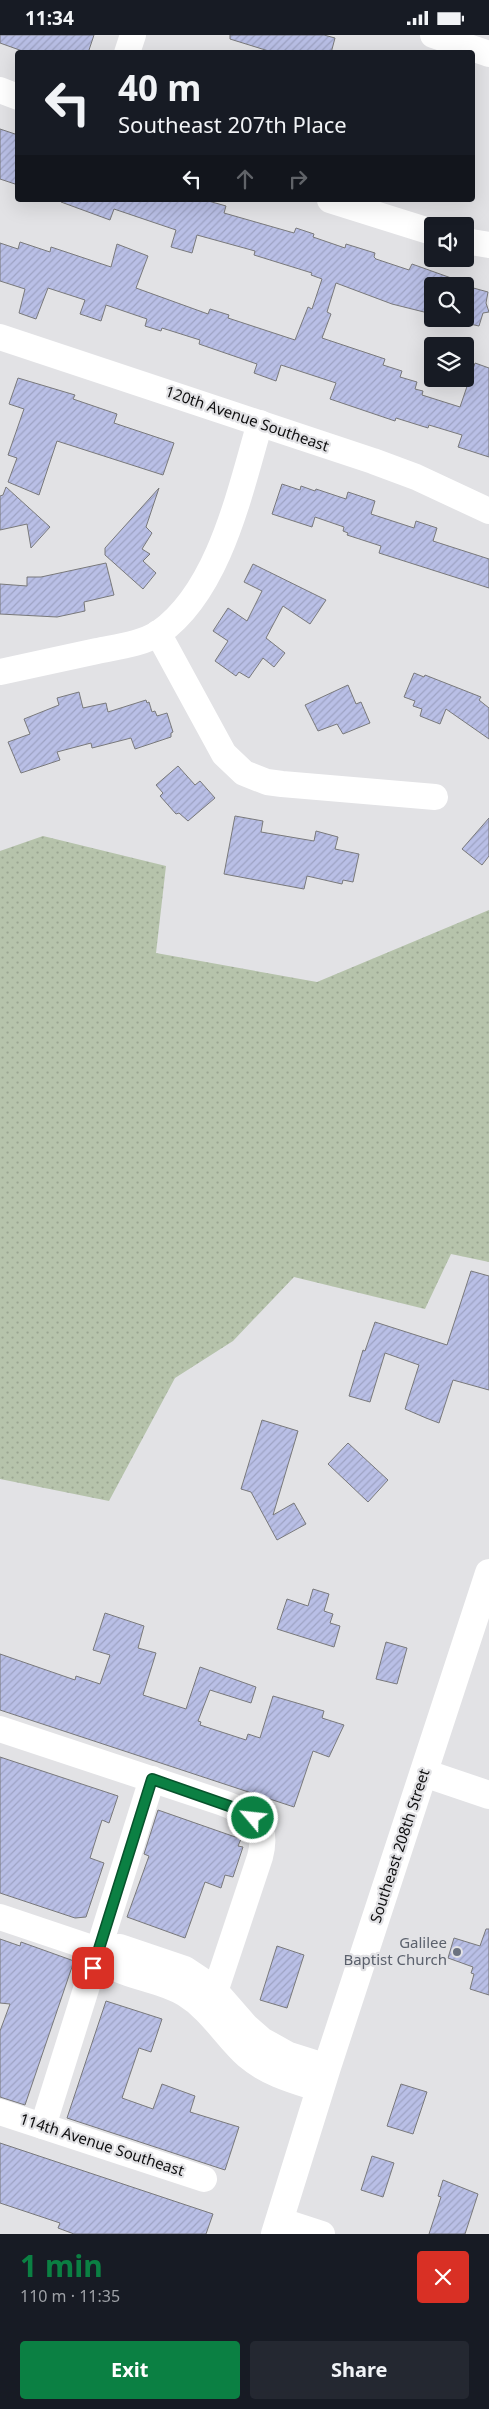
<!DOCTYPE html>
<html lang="en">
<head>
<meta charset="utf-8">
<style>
	:root { --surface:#171b24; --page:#242831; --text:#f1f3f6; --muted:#9ea1a6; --accent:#0b8043 }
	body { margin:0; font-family:"Noto Sans",sans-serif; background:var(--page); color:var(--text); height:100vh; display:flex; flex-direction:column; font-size:19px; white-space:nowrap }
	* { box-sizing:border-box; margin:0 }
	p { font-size:16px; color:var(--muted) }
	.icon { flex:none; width:28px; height:28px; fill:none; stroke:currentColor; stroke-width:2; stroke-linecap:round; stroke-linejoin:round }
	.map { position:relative; height:2199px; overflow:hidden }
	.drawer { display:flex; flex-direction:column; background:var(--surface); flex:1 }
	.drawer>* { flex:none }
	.guide { position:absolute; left:15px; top:15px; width:460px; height:152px; border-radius:5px; box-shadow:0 5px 20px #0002; background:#171b24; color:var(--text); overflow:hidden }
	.controls { position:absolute; left:424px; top:182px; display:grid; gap:10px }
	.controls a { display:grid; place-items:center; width:50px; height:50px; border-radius:5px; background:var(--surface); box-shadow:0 5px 20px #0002; font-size:25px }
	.pin { position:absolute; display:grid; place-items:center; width:42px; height:42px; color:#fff; margin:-21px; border-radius:10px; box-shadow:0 2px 8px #0006 }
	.me { position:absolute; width:55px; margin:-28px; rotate:298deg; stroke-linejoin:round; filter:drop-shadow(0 0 4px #0008) }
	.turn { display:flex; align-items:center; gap:18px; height:105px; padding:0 20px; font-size:22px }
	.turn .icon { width:65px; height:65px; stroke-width:2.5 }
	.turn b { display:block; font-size:35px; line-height:42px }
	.lanes { display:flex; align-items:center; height:48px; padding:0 20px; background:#0003; justify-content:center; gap:25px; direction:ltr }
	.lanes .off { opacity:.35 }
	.round { display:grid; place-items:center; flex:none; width:52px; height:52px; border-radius:5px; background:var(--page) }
	.overview { display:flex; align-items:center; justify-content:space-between; height:85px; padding:0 20px }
	h1 { font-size:30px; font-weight:700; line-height:38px; color:var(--accent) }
	.action { display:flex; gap:10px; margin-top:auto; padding:10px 20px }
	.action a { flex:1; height:58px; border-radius:5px; background:var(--accent); color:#fff; font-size:20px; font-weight:700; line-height:58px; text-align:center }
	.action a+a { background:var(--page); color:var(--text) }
	.status { display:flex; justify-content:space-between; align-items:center; height:35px; padding:0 25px; background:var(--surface); direction:ltr }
	.status svg { height:14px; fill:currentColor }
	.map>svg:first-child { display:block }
</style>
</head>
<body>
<div class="status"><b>11:34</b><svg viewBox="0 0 49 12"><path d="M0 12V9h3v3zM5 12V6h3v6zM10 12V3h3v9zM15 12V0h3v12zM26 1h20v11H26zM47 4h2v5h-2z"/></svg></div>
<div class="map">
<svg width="489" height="2199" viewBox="0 0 489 2199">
	<defs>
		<pattern id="grass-dots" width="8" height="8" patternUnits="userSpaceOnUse" patternTransform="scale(1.25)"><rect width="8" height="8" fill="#b6c3ab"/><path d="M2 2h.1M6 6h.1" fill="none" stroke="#9ba692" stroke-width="1.8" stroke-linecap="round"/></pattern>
		<pattern id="building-hatch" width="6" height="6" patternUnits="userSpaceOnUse" patternTransform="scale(1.25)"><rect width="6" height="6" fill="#b9bfe6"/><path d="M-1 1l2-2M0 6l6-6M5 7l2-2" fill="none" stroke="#9ea3c4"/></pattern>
	</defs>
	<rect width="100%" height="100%" fill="#e2e2e5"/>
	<path fill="url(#grass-dots)" d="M 43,801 L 166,831 L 156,918 L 317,947 L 489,875 L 489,1227 L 451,1219 L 425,1274 L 294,1242 L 233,1306 L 175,1343 L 109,1466 L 0,1444 L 0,816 Z"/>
	<g fill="url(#building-hatch)" stroke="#79797b">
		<path d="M 0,0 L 94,0 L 88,18 L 28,18 L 0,8 Z"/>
		<path d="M 230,0 L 324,0 L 335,3 L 331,18 L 275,18 L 230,4 Z"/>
		<path d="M 0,94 L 18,100 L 18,150 L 0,144 Z"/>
		<path d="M 61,165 L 205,165 L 226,171 L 224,178 L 294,198 L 296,193 L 314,199 L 313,202 L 345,213 L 346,209 L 375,218 L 374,222 L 376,224 L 409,235 L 412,229 L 468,249 L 466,251 L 488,257 L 486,268 L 489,277 L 483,278 L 479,291 L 465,288 L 465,251 L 432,251 L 432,279 L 392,269 L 336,248 L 327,277 L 331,279 L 322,303 L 385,324 L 383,330 L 402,336 L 400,342 L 417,347 L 415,354 L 423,356 L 422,360 L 460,372 L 475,328 L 489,333 L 489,422 L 458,412 L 462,400 L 429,390 L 428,393 L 396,383 L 395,386 L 330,364 L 336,348 L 281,330 L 276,346 L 254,338 L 257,329 L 199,309 L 200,305 L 162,293 L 161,296 L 145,291 L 147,284 L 106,270 L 101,286 L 80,279 L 85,265 L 48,253 L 36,284 L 19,278 L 25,254 L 0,246 L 0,208 L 18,214 L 20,207 L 50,217 L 51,212 L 111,232 L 117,209 L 148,221 L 136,253 L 208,279 L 210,274 L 229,280 L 228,283 L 295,305 L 308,272 L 312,274 L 322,244 L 311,240 L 312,238 L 254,220 L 255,216 L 197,200 L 192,218 L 171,212 L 176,195 L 114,174 L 110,185 L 61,167 Z"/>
		<path d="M 18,343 L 75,360 L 73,364 L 117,379 L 114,388 L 174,408 L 163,440 L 57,406 L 39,460 L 8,447 L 17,423 L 8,420 L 24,374 L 9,369 Z"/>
		<path d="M 282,449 L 300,455 L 301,451 L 315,456 L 316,454 L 346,464 L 348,457 L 375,466 L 371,479 L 414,493 L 416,486 L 437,493 L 433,506 L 489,524 L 489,553 L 379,518 L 381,511 L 347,500 L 348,498 L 343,496 L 344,492 L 315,482 L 312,492 L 272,479 Z"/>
		<path d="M 6,452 L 50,492 L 31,513 L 27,489 L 0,495 L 0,461 L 3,460 Z"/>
		<path d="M 159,453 L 146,492 L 152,498 L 142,514 L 150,519 L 143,526 L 156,538 L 143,554 L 105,520 L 105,513 Z"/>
		<path d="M 106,528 L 114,560 L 84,567 L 85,576 L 57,582 L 0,579 L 0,549 L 27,551 L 27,542 L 41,542 Z"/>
		<path d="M 253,529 L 326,565 L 310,589 L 283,571 L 266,603 L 285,618 L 274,632 L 263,623 L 249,643 L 239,637 L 236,641 L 215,626 L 228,606 L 213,596 L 228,573 L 247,586 L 262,556 L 244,547 Z"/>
		<path d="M 414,638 L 424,642 L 425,640 L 481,662 L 479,665 L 489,673 L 489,704 L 446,674 L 440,689 L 420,681 L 422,674 L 413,671 L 415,666 L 404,662 Z"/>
		<path d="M 348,650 L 356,669 L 361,667 L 370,688 L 343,699 L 337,689 L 318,696 L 305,670 Z"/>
		<path d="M 79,657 L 83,673 L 106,668 L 108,677 L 146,665 L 147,668 L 149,667 L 152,677 L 155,676 L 157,681 L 167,678 L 173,697 L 171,698 L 171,702 L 135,714 L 131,703 L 92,713 L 91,708 L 57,717 L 60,725 L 21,738 L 8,707 L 30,699 L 24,684 L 59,670 L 57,663 Z"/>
		<path d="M 178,731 L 195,750 L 200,746 L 215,763 L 188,786 L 179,778 L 176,779 L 160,761 L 163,758 L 156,750 Z"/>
		<path d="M 235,781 L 263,786 L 261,797 L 314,806 L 316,796 L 338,802 L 335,814 L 359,819 L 353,847 L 343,845 L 342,849 L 307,841 L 304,854 L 224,839 Z"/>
		<path d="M 489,783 L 489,821 L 482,830 L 462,814 Z"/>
		<path d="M 471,1236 L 489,1241 L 489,1355 L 453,1345 L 439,1388 L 426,1383 L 405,1374 L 419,1330 L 385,1318 L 370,1367 L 349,1361 L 363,1315 L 365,1316 L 375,1287 L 447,1310 Z"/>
		<path d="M 262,1385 L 298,1396 L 273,1480 L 294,1468 L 306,1489 L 277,1505 L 251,1457 L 241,1454 Z"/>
		<path d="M 348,1408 L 388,1445 L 368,1467 L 328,1429 Z"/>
		<path d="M 313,1554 L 329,1559 L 324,1576 L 333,1579 L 330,1588 L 340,1591 L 334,1612 L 277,1594 L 287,1564 L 308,1571 Z"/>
		<path d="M 105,1578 L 144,1591 L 138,1613 L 156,1618 L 143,1660 L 186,1674 L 200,1632 L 256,1652 L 251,1668 L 210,1655 L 198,1686 L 201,1687 L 200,1690 L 246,1705 L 248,1699 L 260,1703 L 273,1661 L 324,1676 L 322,1683 L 344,1690 L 329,1722 L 313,1716 L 294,1772 L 0,1675 L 0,1619 L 75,1645 L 76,1641 L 100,1649 L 110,1620 L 93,1615 Z"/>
		<path d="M 386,1607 L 407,1613 L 397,1649 L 376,1644 Z"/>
		<path d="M 0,1722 L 118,1761 L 109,1788 L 102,1785 L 90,1823 L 104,1828 L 86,1882 L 75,1883 L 0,1858 Z"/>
		<path d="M 158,1775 L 241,1804 L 238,1811 L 243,1812 L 233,1842 L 225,1840 L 221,1853 L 205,1847 L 185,1903 L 127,1882 L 149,1821 L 144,1819 Z"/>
		<path d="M 486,1894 L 489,1894 L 489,1960 L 470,1954 L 474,1939 L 471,1938 L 473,1932 L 448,1923 L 454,1903 L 480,1911 Z"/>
		<path d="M 0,1904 L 20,1911 L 21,1907 L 74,1926 L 25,2070 L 0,2062 L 0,1996 L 10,1969 L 0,1968 Z"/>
		<path d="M 277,1911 L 304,1920 L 287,1973 L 260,1965 Z"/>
		<path d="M 106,1966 L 162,1984 L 151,2017 L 139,2013 L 122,2063 L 153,2074 L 162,2049 L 195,2061 L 190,2077 L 239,2092 L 225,2135 L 67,2083 Z"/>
		<path d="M 401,2049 L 427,2057 L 413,2099 L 387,2091 Z"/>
		<path d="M 0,2108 L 213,2179 L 206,2199 L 74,2199 L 58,2193 L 60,2188 L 0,2168 Z"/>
		<path d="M 372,2121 L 394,2128 L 383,2162 L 361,2155 Z"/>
		<path d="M 443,2145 L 478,2159 L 465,2199 L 429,2199 L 441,2162 L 438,2161 Z"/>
	</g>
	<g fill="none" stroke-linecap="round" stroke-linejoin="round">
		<g stroke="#fff" stroke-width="26">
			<path d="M 433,0 L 489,19"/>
			<path d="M 127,18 L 133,0"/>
			<path d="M 0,55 L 18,62"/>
			<path d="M 330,165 L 432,197"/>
			<path d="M 465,206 L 489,210"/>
			<path d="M 0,302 L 373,426 L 416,442 L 489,476"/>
			<path d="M 158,598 L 224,719 L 244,738 L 267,747 L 282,749 L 435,762"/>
			<path d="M 0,637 C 32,630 65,623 97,616 C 116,612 142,609 159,598 C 220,555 240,455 260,388"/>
			<path d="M 0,1694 L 223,1768 C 253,1779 269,1788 260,1822 L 211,1969"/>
			<path d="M 0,1882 L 98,1915"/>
			<path d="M 320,2054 C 295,2046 268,2039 247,2021 C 225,2001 211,1975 185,1959 C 164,1946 139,1944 117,1934 C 110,1931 104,1921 98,1915 L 120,1912 L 185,1934 L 212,1952 L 246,1991 L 262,2005 L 289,2020 L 327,2032"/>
			<path d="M 0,2077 L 204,2144"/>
			<path d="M 43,2091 L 152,1744"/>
			<path d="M 279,2185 L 322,2199"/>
		</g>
		<g stroke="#fff" stroke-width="28">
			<path d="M 424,1738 L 489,1760"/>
			<path d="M 275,2199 L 327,2032 L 489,1538"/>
		</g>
	</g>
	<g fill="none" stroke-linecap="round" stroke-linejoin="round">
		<defs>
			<path id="route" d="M 93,1933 L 152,1744 L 232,1772 L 253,1783"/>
		</defs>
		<use href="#route" stroke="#07532c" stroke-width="12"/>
		<use href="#route" stroke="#0b8043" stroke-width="9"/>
	</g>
	<circle fill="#6b7280" stroke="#e2e2e5" stroke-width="2" cx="457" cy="1917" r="5"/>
	<g text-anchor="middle" stroke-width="4.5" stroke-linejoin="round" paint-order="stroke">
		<g font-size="15" fill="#0f0f10" stroke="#e2e2e5">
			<text transform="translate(247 384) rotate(19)" y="5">120th Avenue Southeast</text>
			<text transform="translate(400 1811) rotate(-72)" y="5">Southeast 208th Street</text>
			<text transform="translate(102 2110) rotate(18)" y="5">114th Avenue Southeast</text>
		</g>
		<g font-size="15" fill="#5b616d" stroke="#e2e2e5" text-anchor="end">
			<text x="447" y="1913">Galilee<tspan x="447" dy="17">Baptist Church</tspan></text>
		</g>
	</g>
</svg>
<div class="controls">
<a><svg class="icon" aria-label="sound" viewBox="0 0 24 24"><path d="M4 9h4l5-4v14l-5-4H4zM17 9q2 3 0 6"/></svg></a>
<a><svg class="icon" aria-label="search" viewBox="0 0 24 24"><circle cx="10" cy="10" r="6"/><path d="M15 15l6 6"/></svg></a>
<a><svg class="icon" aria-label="layers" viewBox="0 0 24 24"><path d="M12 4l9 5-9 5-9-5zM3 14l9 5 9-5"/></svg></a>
</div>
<div class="pin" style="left:93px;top:1933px;background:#d93025"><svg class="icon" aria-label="arrive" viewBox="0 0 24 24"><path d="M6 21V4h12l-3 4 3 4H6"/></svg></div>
<svg class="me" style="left:253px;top:1783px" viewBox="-20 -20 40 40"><circle r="17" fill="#0b8043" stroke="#fff" stroke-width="3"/><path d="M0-11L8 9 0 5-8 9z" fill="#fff"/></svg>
<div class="guide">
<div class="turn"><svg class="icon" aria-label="left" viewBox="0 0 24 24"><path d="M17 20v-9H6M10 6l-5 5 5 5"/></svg><div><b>40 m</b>Southeast 207th Place</div></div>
<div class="lanes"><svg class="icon" aria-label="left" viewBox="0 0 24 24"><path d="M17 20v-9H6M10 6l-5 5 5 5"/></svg><svg class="icon off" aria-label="ahead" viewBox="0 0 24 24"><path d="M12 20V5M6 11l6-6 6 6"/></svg><svg class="icon off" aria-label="right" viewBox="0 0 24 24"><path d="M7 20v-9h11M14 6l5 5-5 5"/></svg></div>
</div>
</div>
<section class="drawer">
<div class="overview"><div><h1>1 min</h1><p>110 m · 11:35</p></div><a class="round" style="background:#d93025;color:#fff"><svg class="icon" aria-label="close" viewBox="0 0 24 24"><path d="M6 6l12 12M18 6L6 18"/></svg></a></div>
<div class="action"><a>Exit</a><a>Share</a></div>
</section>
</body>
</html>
